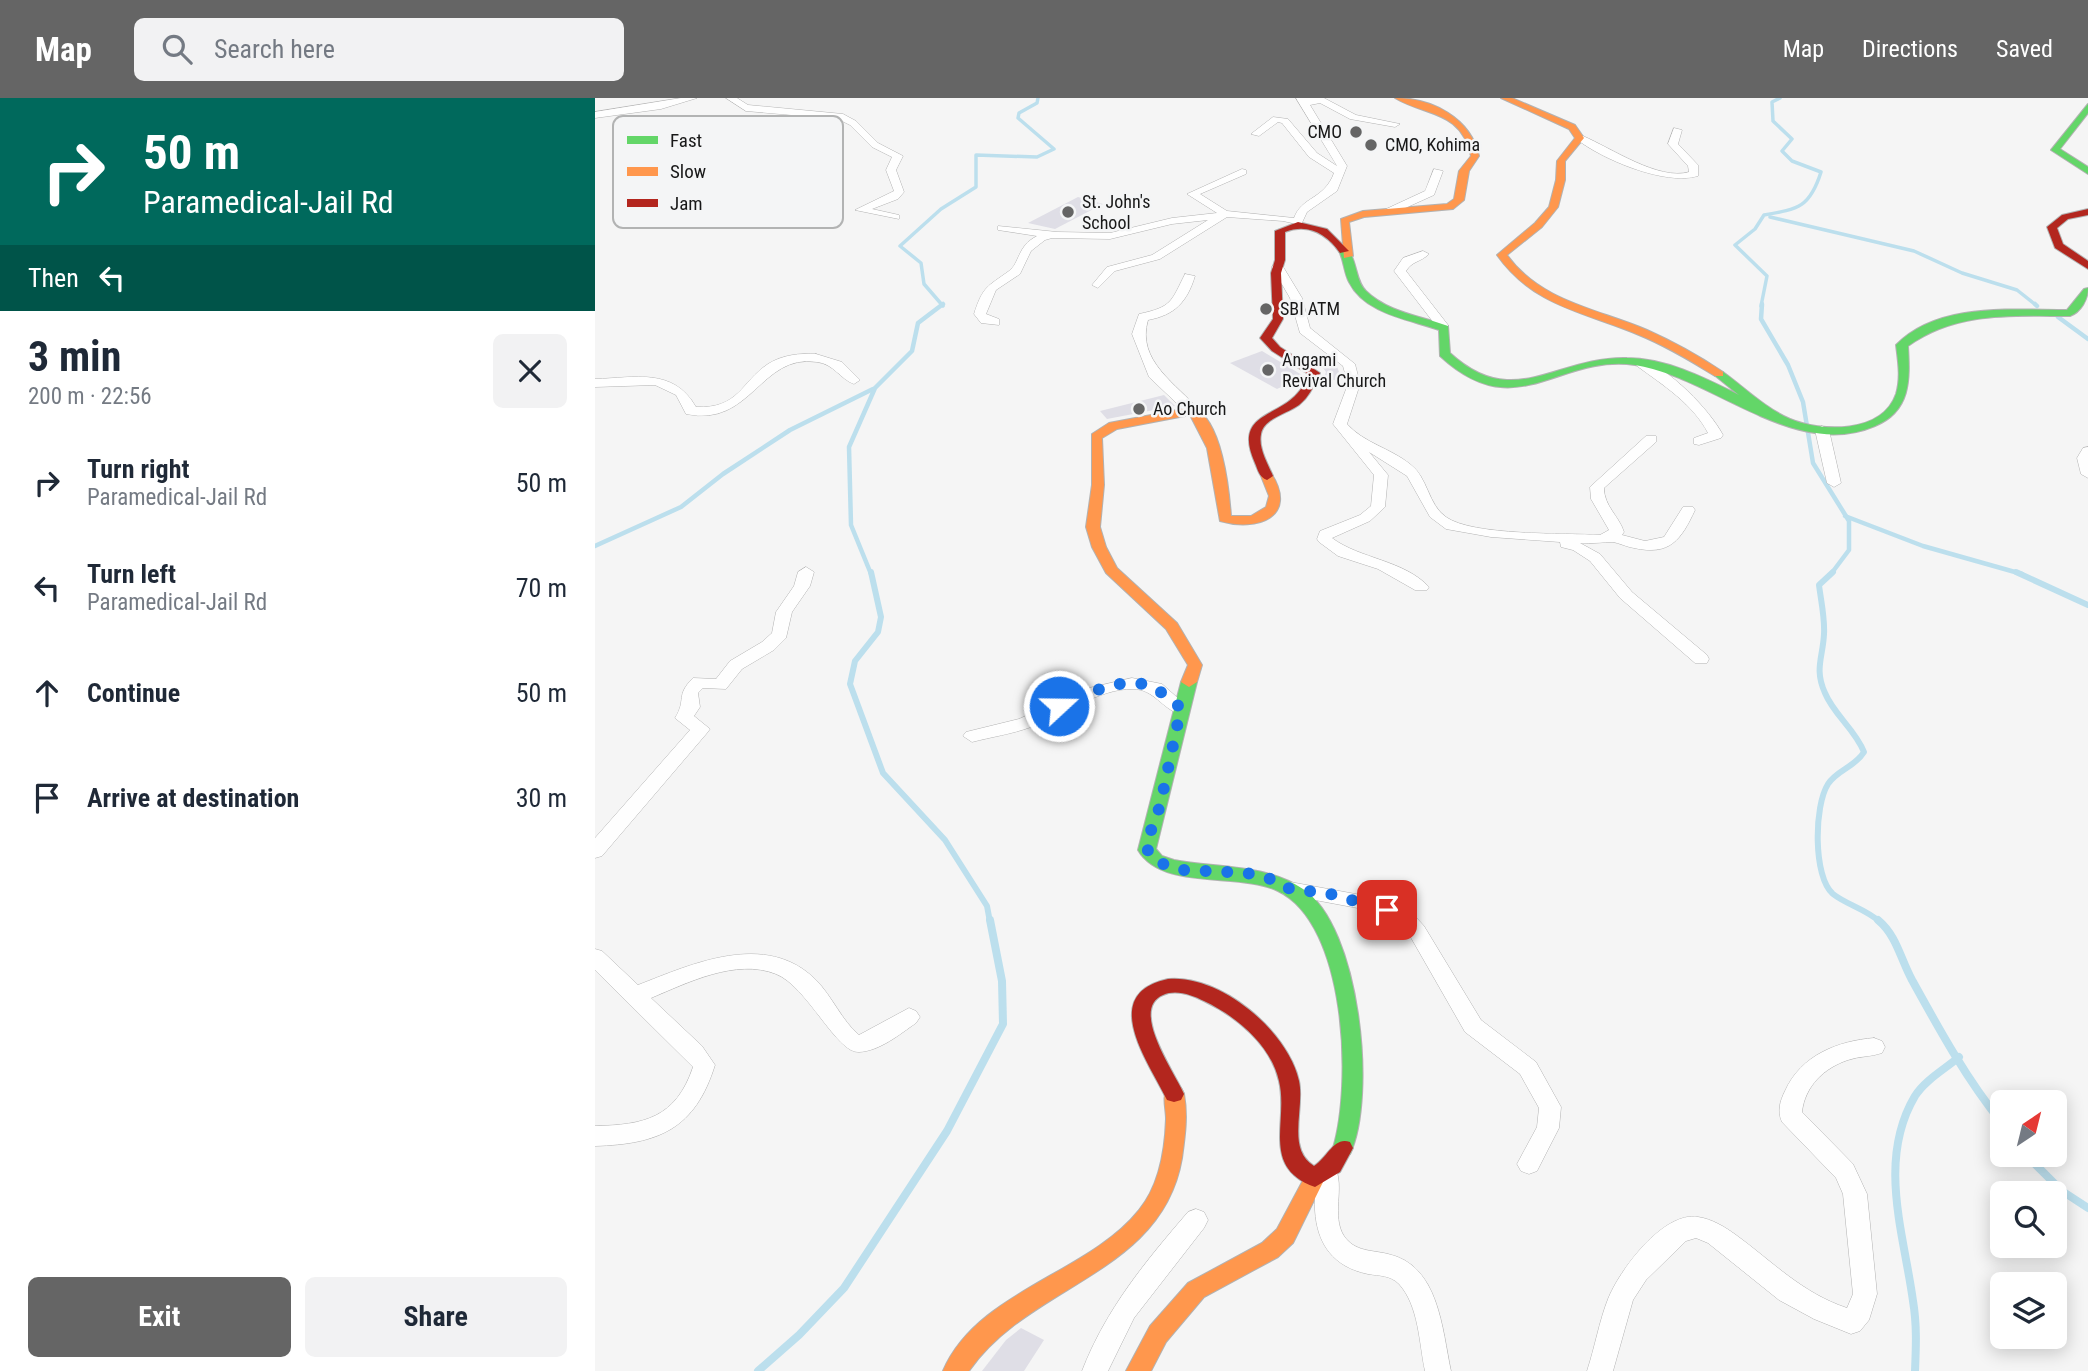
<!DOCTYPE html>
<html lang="en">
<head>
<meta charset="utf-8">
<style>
	:root { --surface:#fff; --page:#f2f2f3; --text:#1f2937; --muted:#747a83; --accent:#656565 }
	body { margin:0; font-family:"Roboto Condensed",sans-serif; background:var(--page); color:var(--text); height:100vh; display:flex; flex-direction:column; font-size:26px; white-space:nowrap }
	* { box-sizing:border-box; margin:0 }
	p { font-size:23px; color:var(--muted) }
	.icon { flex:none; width:38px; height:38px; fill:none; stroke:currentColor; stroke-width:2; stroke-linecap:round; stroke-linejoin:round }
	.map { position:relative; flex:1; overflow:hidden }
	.sheet { display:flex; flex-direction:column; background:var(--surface); width:595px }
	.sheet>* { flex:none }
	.banner { background:#00695c; color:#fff; overflow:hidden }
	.needle { width:46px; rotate:35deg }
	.fabs { position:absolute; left:1395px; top:992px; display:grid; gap:14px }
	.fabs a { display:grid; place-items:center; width:77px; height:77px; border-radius:10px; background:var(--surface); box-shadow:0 4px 18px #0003; font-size:35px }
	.pin { position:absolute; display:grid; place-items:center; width:60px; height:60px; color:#fff; margin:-30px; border-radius:14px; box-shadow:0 4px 10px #0006 }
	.me { position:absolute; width:77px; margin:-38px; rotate:69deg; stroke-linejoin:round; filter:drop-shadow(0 0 5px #0008) }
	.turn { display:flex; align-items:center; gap:24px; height:147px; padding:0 28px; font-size:32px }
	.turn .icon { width:91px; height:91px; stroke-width:2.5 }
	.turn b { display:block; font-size:49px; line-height:60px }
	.then { display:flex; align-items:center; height:66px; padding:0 28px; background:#0003; gap:14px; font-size:26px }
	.round { display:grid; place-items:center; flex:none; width:74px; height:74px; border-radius:10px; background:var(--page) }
	.head { display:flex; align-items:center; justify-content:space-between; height:119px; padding:0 28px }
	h1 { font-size:42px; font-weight:700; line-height:52px }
	.cta { display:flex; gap:14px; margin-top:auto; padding:14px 28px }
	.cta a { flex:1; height:80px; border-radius:10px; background:var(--accent); color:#fff; font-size:28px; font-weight:700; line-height:80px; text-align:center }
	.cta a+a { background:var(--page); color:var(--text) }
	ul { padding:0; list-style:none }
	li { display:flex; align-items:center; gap:21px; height:105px; padding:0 28px }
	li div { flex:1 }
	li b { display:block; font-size:26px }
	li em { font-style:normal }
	header { display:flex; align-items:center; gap:42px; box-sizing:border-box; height:98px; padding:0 35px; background:var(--accent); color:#fff }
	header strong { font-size:33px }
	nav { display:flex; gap:38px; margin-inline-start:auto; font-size:24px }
	.search { width:490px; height:63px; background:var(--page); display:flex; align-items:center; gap:18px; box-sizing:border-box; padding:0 24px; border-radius:10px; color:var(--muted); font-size:26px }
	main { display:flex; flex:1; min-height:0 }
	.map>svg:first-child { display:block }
</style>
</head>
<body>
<header>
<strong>Map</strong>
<div class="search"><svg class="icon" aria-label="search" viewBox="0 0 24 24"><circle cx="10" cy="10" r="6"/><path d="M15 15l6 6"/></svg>Search here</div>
<nav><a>Map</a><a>Directions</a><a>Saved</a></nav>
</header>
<main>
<section class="sheet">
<div class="banner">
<div class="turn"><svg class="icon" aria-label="right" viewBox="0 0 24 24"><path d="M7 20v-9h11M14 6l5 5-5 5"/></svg><div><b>50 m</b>Paramedical-Jail Rd</div></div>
<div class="then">Then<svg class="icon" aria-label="left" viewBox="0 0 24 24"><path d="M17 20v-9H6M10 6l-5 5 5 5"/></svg></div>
</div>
<div class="head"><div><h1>3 min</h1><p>200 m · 22:56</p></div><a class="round"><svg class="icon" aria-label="close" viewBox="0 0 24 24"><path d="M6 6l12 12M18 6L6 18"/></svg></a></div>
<ul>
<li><svg class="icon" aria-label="right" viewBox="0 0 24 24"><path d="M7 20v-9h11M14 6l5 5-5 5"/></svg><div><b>Turn right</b><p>Paramedical-Jail Rd</p></div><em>50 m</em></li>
<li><svg class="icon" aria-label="left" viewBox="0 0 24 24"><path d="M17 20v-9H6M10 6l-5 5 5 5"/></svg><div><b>Turn left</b><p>Paramedical-Jail Rd</p></div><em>70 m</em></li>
<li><svg class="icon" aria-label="ahead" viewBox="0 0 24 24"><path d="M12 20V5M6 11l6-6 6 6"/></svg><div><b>Continue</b></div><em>50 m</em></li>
<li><svg class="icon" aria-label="arrive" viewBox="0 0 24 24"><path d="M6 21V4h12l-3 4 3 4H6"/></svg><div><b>Arrive at destination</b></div><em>30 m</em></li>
</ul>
<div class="cta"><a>Exit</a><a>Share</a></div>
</section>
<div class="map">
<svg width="1493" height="1273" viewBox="0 0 1493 1273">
	<rect width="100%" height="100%" fill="#f5f5f5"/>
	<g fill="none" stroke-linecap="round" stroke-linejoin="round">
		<g stroke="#bcdfed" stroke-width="3.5">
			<path d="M 1175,119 L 1319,153 L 1367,175 L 1422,192 L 1442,208"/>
			<path d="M 348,208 L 329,186 L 326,165 L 305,148 L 346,111 L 381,89 L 381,57 L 442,59 L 459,51 L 423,20 L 424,15 L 442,5 L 443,0"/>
			<path d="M 1166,208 L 1172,178 L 1140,147 L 1160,131 L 1169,117 C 1204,111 1215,109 1226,74 L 1197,63 L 1187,53 L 1197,41 L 1178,23 L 1177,4 L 1185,0"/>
		</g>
		<g stroke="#bcdfed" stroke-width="4.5">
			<path d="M 1167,206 L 1166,221 L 1193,267 L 1208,304 L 1218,365 L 1254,423 L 1254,452 L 1236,476"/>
			<path d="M 1440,206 L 1442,208"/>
			<path d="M 1463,219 L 1493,241"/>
			<path d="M 1250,418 L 1328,448 L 1427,476"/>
			<path d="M 0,448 L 86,409 L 128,376 L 195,332 L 278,291"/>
			<path d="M 276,476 L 256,427 L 254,349 L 280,290 L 317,253 L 323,225 L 348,206"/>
		</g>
		<g stroke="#bcdfed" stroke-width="6">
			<path d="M 276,474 L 286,519 L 283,534 L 260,563 L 255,586 L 288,675 L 350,742 L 392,808 L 395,824"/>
			<path d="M 1238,474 L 1224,487 C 1226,503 1230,520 1229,536 C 1228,559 1219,571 1230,595 C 1239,617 1260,631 1269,654 C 1260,669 1242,672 1233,686 C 1219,708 1218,779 1238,796 C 1252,807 1271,811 1285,824"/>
			<path d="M 1421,474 L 1493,507"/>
		</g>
		<g stroke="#bcdfed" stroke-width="8">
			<path d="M 1283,822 C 1302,838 1305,860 1317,882 C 1344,931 1372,982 1407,1025"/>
			<path d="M 1431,1057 L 1467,1093 L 1493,1110"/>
			<path d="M 163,1273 L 204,1237 L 249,1190 L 352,1033 L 408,926 L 407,883 L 395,822"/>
			<path d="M 1320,1273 C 1321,1249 1322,1227 1318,1203 C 1309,1136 1282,1062 1320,998 C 1330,982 1350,971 1364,959"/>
		</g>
	</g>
	<g fill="#dfdee6">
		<path d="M 483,99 L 508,106 L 460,131 L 433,125 Z"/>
		<path d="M 667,253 L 707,277 L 705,280 L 682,291 L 635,265 Z"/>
		<path d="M 741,266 L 747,282 L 728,282 L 731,274 L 726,267 Z"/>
		<path d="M 569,297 L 580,308 L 512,321 L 505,313 Z"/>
		<path d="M 426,1230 L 449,1242 L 429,1273 L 387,1273 L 411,1242 Z"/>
	</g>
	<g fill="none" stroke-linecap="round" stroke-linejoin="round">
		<defs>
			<g id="street">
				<path d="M 86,0 L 102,0 L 66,11 L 0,20 L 0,14 Z"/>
				<path d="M 131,0 L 142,0 L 153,7 L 248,16 L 261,23 L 283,45 L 308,58 L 301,72 L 309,94 L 303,101 L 277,111 L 304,117 L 304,121 L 260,112 L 299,93 L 291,72 L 297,59 L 277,49 L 255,27 L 243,21 L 151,13 Z"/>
				<path d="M 701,0 L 729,0 L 761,17 L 805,26 L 800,29 L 755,21 L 725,5 L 715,7 L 752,68 L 742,93 L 712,114 L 706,127 L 688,123 L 632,119 L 565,161 L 520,173 L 503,190 L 497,187 L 512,169 L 557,157 L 613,122 L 577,126 L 515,141 L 457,140 L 450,142 L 436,153 L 425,176 L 401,192 L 391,216 L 404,221 L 404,227 L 386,225 L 379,216 C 388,188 392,189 414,173 C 425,165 422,148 442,138 L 403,132 L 403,128 L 462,134 L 515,135 L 577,120 L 622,115 L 592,96 L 647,71 L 651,72 L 651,76 L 605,96 L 632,113 L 699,120 C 707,98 729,102 739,75 L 714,59 L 687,25 L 683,24 L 664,38 L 656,36 L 678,19 L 693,21 L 722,55 L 742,68 Z"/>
				<path d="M 1079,30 L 1087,32 L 1083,46 L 1103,67 L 1103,78 C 1070,88 1006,61 980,40 L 988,38 C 1016,50 1064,83 1094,74 L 1093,68 L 1073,46 Z"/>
				<path d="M 839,71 L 848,73 L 839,97 L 797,116 L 789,116 L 789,112 L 830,93 Z"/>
				<path d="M 828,153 L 834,156 C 826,164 817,163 811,173 L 853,227 L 853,233 L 845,233 L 799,173 L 808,160 Z"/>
				<path d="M 679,167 L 687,167 L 707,200 L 715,230 L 760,266 L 765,286 L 752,326 C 769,345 795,350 815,366 C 833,379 833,407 851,419 C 877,438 971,435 1005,437 L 1014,432 L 996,401 L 995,389 L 1051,338 L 1061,338 L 1061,344 L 1009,390 C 1009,408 1024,418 1029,434 L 1027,437 L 1050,443 L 1069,439 L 1088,409 L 1098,409 L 1100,412 C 1086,442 1075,458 1039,450 C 1032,449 1024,445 1018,444 C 1008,444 996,446 985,445 L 1005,456 L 1037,494 L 1112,557 L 1114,561 L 1112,565 L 1100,565 L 1025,500 L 995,463 L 978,452 L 966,449 L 965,444 L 896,439 L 851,431 L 835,419 L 812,378 L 774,354 L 793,377 L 790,409 L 775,423 L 737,440 C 765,461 809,462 834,489 L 832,492 L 820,492 L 783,471 L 743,458 L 724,444 L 722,441 L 725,433 L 765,417 L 776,408 L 779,377 L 738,326 L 753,286 L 748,268 L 705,235 L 695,200 L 677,169 Z"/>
				<path d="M 590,176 L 600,178 C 592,204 580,217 553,222 C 541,263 582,286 605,313 L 598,317 L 593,316 L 554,279 L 537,236 L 544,216 C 577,209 576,204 590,176 Z"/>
				<path d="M 221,256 L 247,264 L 265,282 L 259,286 C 245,281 239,266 222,264 C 165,255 157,330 91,316 L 81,297 L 60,287 L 0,289 L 0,281 C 40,280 78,269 101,309 C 144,311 146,284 173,266 C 187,257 205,255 221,256 Z"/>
				<path d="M 1046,261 C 1075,271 1114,311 1128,337 L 1126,340 L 1104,347 L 1099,346 L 1099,340 L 1113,335 C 1098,306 1068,287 1042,268 L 1040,265 Z"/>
				<path d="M 1227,328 L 1234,332 L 1246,385 L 1239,389 L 1232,385 L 1220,332 Z"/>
				<path d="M 1493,349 L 1493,380 L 1486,376 L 1482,360 L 1488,350 Z"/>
				<path d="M 211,469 L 219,474 L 215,488 L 197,514 L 191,540 L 179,552 L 147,571 L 131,591 L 108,590 L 103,595 L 105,609 L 99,618 L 115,631 L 112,635 L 7,758 L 0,760 L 0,740 L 95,632 L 80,620 C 92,601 80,598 98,580 L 121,581 L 135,563 L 167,544 L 177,535 L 181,514 L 199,488 L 203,474 Z"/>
				<path d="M 537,580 L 567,586 L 594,610 L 585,616 C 567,611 559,591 538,591 C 505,590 466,618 436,629 C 417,636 396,639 377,644 L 368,638 L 371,634 L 424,621 L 490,591 Z"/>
				<path d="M 695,784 L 777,799 L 816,814 L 829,828 L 886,922 L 941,964 L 966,1009 L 964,1030 L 942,1073 L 934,1076 L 926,1073 L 922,1066 L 942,1029 L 944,1010 L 925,976 L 870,934 L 815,838 L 802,824 L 768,811 L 688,796 L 685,791 L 688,786 Z"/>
				<path d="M 0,851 L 7,853 L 43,887 C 97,866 171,832 221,882 C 237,898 247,923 264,937 L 314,910 L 321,913 L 325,919 L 321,925 C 305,936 285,953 264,954 C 242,956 212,888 181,876 C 141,860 92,885 56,900 L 107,948 L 120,967 C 100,1031 64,1046 0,1048 L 0,1028 C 49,1027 81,1020 98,969 L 0,872 Z"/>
				<path d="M 1279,940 L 1287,943 L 1290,949 L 1287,955 C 1276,959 1264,958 1253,962 C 1229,970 1210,988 1207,1014 L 1258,1066 L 1272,1096 L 1282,1196 L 1274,1222 L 1265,1233 L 1256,1236 L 1219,1221 L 1184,1202 L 1113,1145 L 1101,1140 L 1091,1143 L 1051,1182 L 1038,1202 L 1018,1273 L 992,1273 C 1000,1249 1004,1224 1013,1201 C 1024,1173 1068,1113 1103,1119 C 1117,1121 1130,1129 1141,1137 C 1178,1164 1207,1195 1252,1210 L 1258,1196 L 1248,1096 L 1241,1080 L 1187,1024 C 1182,1013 1185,1003 1190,993 C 1206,957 1243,943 1279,940 Z"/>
				<path d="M 732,1066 L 740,1069 C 750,1089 736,1118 749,1138 C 760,1154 777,1152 793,1156 C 844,1167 847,1231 856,1273 L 830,1273 C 824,1245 824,1208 804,1186 C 795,1177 785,1178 773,1176 C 739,1169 722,1147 720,1112 C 720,1098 718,1081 724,1069 Z"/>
				<path d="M 601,1111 L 609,1114 L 613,1122 L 609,1130 L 539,1220 L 513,1273 L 487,1273 C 511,1211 550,1164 593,1114 Z"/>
			</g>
			<g id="fast">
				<path d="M 1493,6 L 1493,15 L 1465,51 L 1493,69 L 1493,76 L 1456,52 Z"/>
				<path d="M 749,150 C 763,157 759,182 771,193 C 792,214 826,218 853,228 L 855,255 C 919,314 961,258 1032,260 C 1071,260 1110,280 1144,297 L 1118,276 L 1128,274 C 1150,290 1170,310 1195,321 C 1226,334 1287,336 1301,296 C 1306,280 1303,263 1301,247 C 1343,204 1417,212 1472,212 L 1489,191 L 1493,190 C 1493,201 1486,214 1475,218 C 1418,218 1362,213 1313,248 C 1315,282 1316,313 1280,328 C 1199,363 1118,279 1040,267 C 962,256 922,329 845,258 L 844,232 C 813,221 770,216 754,184 C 749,175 749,163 744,153 Z"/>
				<path d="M 594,579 L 602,584 L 561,751 L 567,758 L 579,762 C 622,770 671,766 708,791 C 765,828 782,999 755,1056 L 748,1059 L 741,1056 L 738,1050 C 757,987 752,826 683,793 C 644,774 567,793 543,752 L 586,584 Z"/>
			</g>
			<g id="slow">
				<path d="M 800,0 C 837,0 876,20 884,58 L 874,73 L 869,102 L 858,111 L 769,119 L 754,124 L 758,158 L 749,160 L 746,121 L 768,113 L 852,106 L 859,101 L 864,73 L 876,58 C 866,12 832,19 800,0 Z"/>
				<path d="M 906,0 L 917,0 L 980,27 L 989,40 L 970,63 L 970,82 L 963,109 L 947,129 L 912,157 C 946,204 1003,211 1052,232 C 1079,244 1104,258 1128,274 L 1128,278 L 1120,278 C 1096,263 1071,248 1044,237 C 990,214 939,209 902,157 L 940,125 L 954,109 L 961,82 L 962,63 L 980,40 L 974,31 Z"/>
				<path d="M 598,309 C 627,322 634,390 636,418 L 656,418 L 671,409 L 674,398 L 666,378 L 672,374 L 676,375 C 704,419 662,434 625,423 L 612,350 L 595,317 L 522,331 L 507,340 L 509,387 L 505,429 L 511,449 L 522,470 L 582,525 L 607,567 L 602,584 L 594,589 L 586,584 L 593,567 L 571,531 L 511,475 L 497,449 L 491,429 L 497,387 L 497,336 L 514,325 Z"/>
				<path d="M 579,988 L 586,990 L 589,996 C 593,1018 590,1038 587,1060 C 567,1177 435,1185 374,1273 L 348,1273 C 382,1193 493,1176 544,1112 C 564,1088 570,1052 571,1021 C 571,1011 567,999 572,990 Z"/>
				<path d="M 720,1071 L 727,1073 L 730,1080 L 698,1145 L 683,1159 L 609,1199 L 571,1244 L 556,1273 L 531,1273 L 555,1228 L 593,1185 L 667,1145 L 682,1131 L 713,1073 Z"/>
			</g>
			<g id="jam">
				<path d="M 1493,111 L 1493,117 L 1473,121 L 1462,130 L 1468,146 L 1493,163 L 1493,171 L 1460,150 L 1452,129 L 1467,117 Z"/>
				<path d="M 703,124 L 732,131 L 754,153 L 745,155 C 732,136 713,125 690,134 L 690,162 L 686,175 L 688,221 L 677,240 L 685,249 L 725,275 C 719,287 715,298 704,307 C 692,316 669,320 666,336 C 663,350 673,366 678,378 L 672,382 C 664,379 663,372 660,365 C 637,313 685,321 706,291 C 709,287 711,281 713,276 L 677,253 L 665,240 L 678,221 L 676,175 L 680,162 L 680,133 Z"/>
				<path d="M 573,881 C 625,876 693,933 704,983 C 710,1010 691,1051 719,1068 C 733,1059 739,1038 755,1044 L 758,1050 L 745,1074 L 720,1089 C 665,1069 694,1023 684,983 C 676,947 641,918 609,903 C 597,897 581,891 568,897 C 534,911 580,975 589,996 L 586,1002 L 579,1004 L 572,1002 C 553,963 503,896 573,881 Z"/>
			</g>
		</defs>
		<use href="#street" stroke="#b2b2b2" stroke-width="1"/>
		<use href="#fast" stroke="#b2b2b2" stroke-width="2"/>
		<use href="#slow" stroke="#b2b2b2" stroke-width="2"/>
		<use href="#jam" stroke="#b2b2b2" stroke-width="2"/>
		<use href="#street" fill="#fefefe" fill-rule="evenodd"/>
		<use href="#fast" fill="#63d668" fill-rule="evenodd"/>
		<use href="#slow" fill="#ff974d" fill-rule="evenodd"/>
		<use href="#jam" fill="#b3261e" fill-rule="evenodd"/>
	</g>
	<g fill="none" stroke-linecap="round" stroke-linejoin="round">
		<path stroke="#1a73e8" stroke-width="12" stroke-dasharray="0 21.6" d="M 464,608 C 490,597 531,575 559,590 C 569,595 577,603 586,610 L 565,708 L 551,746 L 554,756 L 565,765 L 589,772 L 652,775 L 683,783 L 695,791 L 732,795 L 792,812"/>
	</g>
	<g fill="#656565" stroke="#f4f5f6" stroke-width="2.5">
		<circle cx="761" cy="34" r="7"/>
		<circle cx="776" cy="47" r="7"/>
		<circle cx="473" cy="114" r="7"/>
		<circle cx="671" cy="211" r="7"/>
		<circle cx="673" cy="272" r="7"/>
		<circle cx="544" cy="311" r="7"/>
	</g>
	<g text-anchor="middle" stroke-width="5" stroke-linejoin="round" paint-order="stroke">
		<g font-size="18" fill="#181818" stroke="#f4f5f6" text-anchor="start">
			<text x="747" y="40" text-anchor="end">CMO</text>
			<text x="790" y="53">CMO, Kohima</text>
			<text x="487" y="110">St. John's<tspan x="487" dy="21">School</tspan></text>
			<text x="685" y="217">SBI ATM</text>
			<text x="687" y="268">Angami<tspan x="687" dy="21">Revival Church</tspan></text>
			<text x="558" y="317">Ao Church</text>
		</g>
	</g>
	<rect x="18" y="18" width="230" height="112" rx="10" fill="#f4f5f6" stroke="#b2b3b3" stroke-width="2"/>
	<rect x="32" y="38" width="31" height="8" fill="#63d668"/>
	<rect x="32" y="69" width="31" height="9" fill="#ff974d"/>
	<rect x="32" y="101" width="31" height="8" fill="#b3261e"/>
	<g font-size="19" fill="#181818">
		<text x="75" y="49">Fast</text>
		<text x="75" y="80">Slow</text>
		<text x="75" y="112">Jam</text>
	</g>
</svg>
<div class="fabs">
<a><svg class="needle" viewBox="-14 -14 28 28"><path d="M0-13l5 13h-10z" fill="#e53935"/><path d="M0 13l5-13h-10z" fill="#747a83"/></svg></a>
<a><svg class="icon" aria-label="search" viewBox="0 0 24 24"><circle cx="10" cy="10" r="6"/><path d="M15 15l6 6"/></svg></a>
<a><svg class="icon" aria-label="layers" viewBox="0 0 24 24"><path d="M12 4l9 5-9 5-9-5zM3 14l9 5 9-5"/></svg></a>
</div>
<div class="pin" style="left:792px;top:812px;background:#d93025"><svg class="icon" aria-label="arrive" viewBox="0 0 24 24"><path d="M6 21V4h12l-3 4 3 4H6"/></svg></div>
<svg class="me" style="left:464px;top:608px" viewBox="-20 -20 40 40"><circle r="17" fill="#1a73e8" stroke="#fff" stroke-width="3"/><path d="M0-11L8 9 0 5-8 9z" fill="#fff"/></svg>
</div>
</main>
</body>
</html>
